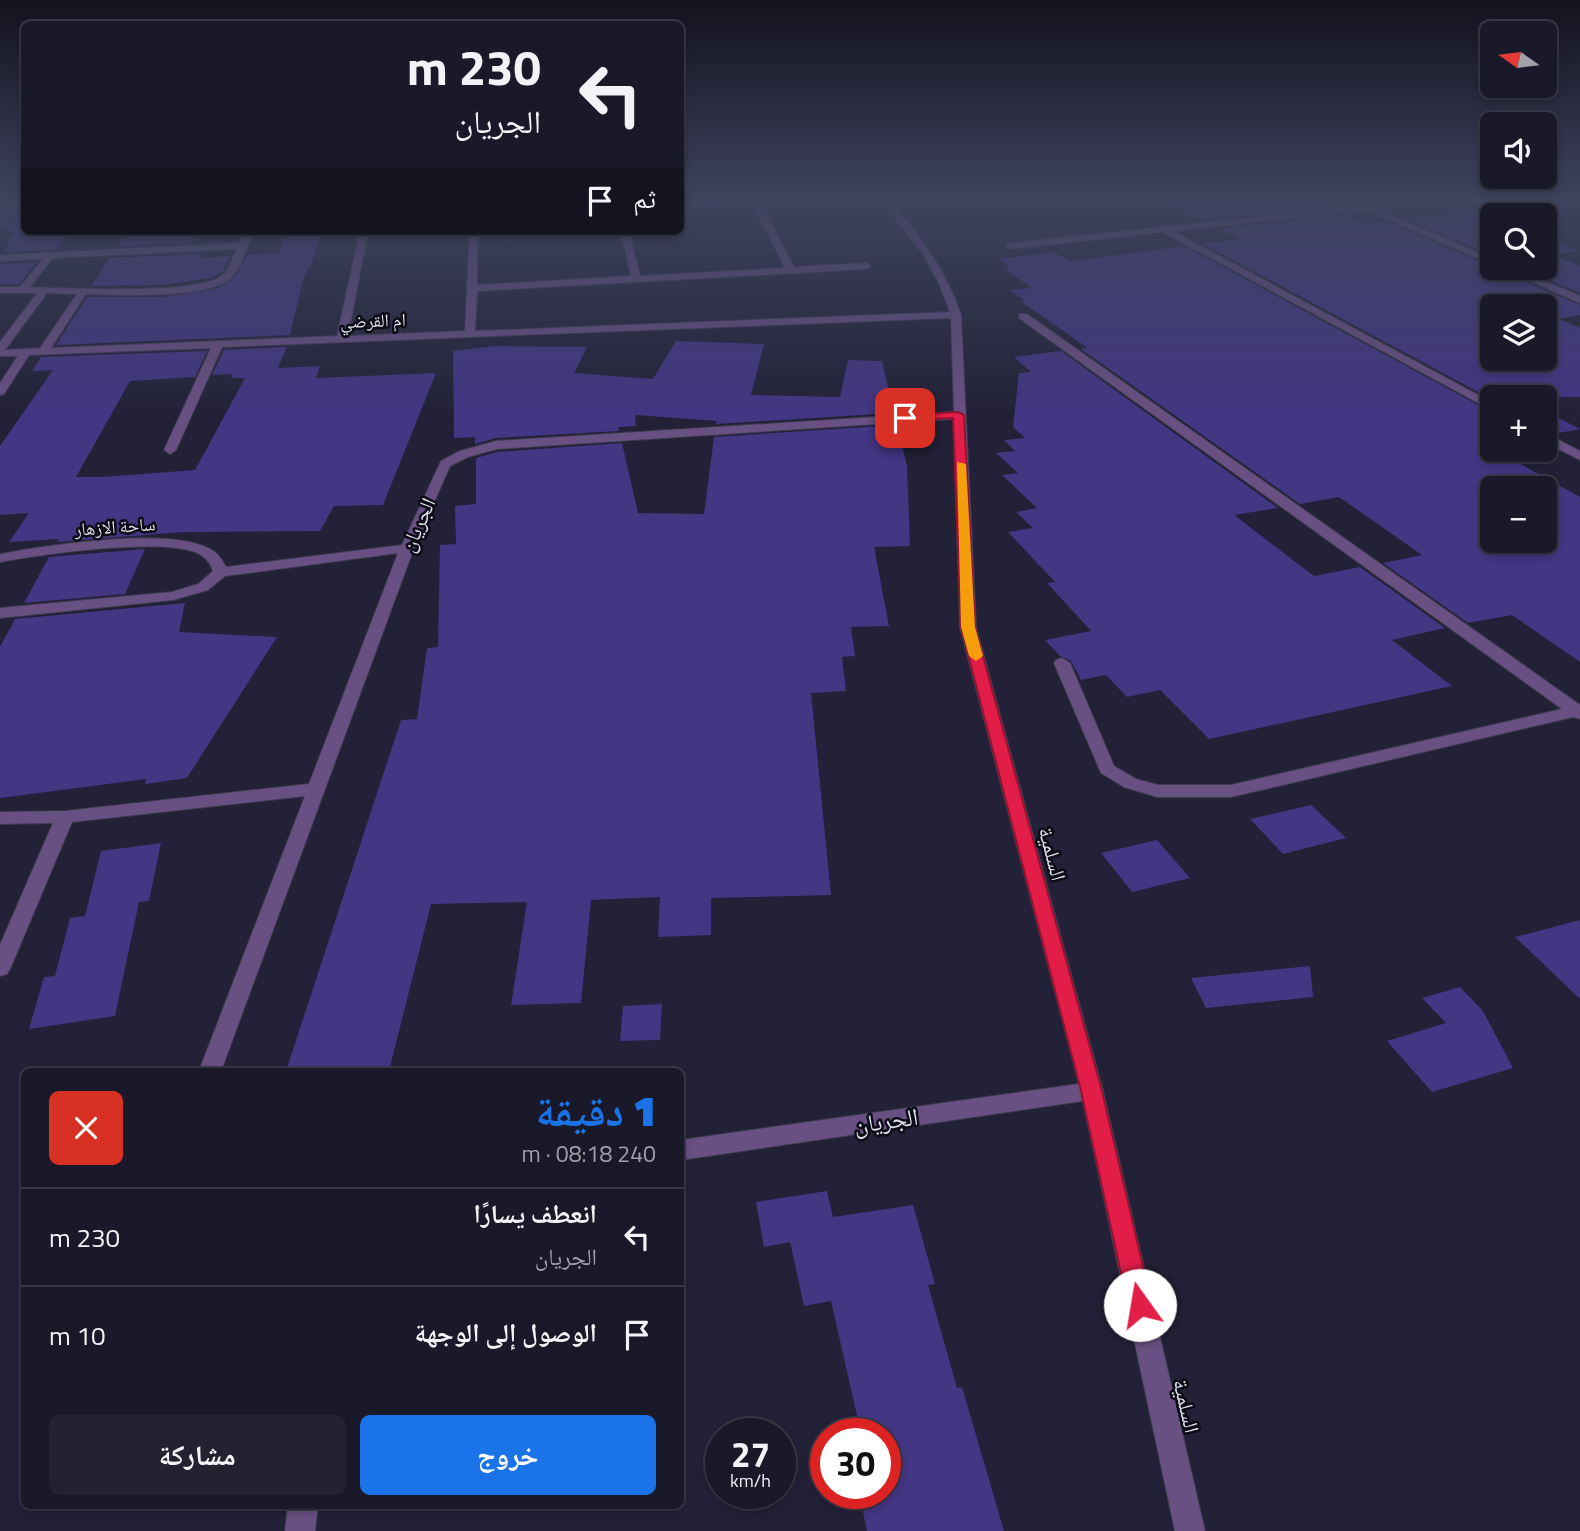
<!DOCTYPE html>
<html lang="ar">
<head>
<meta charset="utf-8">
<style>
	:root { --surface:#1a1929; --page:#232231; --text:#f1f3f6; --muted:#9fa0a8; --line:#383846; --accent:#1a73e8 }
	body { margin:0; font-family:"Titillium Web","Noto Naskh Arabic",sans-serif; background:var(--page); color:var(--text); direction:rtl; height:100vh; display:flex; flex-direction:column; font-size:26px; white-space:nowrap }
	* { box-sizing:border-box; margin:0 }
	p { font-size:23px; color:var(--muted) }
	.icon { flex:none; width:38px; height:38px; fill:none; stroke:currentColor; stroke-width:2; stroke-linecap:round; stroke-linejoin:round }
	.map { position:relative; flex:1; overflow:hidden; direction:ltr }
	.sheet { position:absolute; left:21px; top:1068px; width:663px; height:441px; display:flex; flex-direction:column; background:var(--surface); border-radius:10px; box-shadow:0 4px 10px #0003,0 0 0 2px var(--line); direction:rtl }
	.sheet>* { flex:none }
	.top-card { position:absolute; left:21px; top:21px; width:663px; height:214px; border-radius:10px; box-shadow:0 4px 10px #0003,0 0 0 2px var(--line); direction:rtl; background:#1a1929; color:var(--text); overflow:hidden }
	.needle { width:46px; rotate:284deg }
	.tools { position:absolute; left:1480px; top:21px; display:grid; gap:14px }
	.tools a { display:grid; place-items:center; width:77px; height:77px; border-radius:10px; background:var(--surface); box-shadow:0 4px 10px #0003,0 0 0 2px var(--line); font-size:35px }
	.speed { position:absolute; left:705px; top:1418px; display:flex; gap:14px; font-size:35px; font-weight:700; text-align:center }
	.speed>* { display:grid; place-content:center; width:91px; height:91px; border-radius:50%; background:var(--surface); box-shadow:0 4px 10px #0003,0 0 0 2px var(--line); line-height:1 }
	.speed small { font-size:18px; font-weight:400 }
	.speed .limit { border:10px solid #d22; background:#fff; color:#111 }
	.pin { position:absolute; display:grid; place-items:center; width:60px; height:60px; color:#fff; margin:-30px; border-radius:14px; box-shadow:0 4px 10px #0006 }
	.me { position:absolute; width:77px; margin:-38px; rotate:347deg; stroke-linejoin:round; filter:drop-shadow(0 0 5px #0008) }
	.turn { display:flex; align-items:center; gap:24px; height:147px; padding:0 28px; font-size:32px }
	.turn .icon { width:91px; height:91px; stroke-width:2.5 }
	.turn b { display:block; font-size:49px; line-height:60px }
	.then { display:flex; align-items:center; height:66px; padding:0 28px; background:#0003; gap:14px; font-size:26px }
	.round { display:grid; place-items:center; flex:none; width:74px; height:74px; border-radius:10px; background:var(--page) }
	.summary { display:flex; align-items:center; justify-content:space-between; height:119px; padding:0 28px }
	h1 { font-size:42px; font-weight:800; line-height:52px; color:var(--accent) }
	.primary-button { display:flex; gap:14px; margin-top:auto; padding:14px 28px }
	.primary-button a { flex:1; height:80px; border-radius:10px; background:var(--accent); color:#fff; font-size:28px; font-weight:800; line-height:80px; text-align:center }
	.primary-button a+a { background:var(--page); color:var(--text) }
	ul { padding:0; list-style:none }
	li { display:flex; align-items:center; gap:21px; height:98px; padding:0 28px; border-top:2px solid var(--line) }
	li div { flex:1 }
	li b { display:block; font-size:26px }
	li em { font-style:normal }
	.map>svg:first-child { display:block }
</style>
</head>
<body>
<div class="map">
<svg width="1580" height="1531" viewBox="0 0 1580 1531">
	<rect width="100%" height="100%" fill="#222137"/>
	<g fill="#433683" fill-rule="evenodd">
		<path d="M 1163,201 L 1313,201 L 1327,207 L 1202,220 Z"/>
		<path d="M 1476,211 L 1493,217 L 1493,256 L 1406,219 Z"/>
		<path d="M 24,212 L 24,231 L 71,231 L 55,250 L 3,252 L 11,242 L 5,243 L 15,232 L 0,230 L 0,214 Z"/>
		<path d="M 1345,215 L 1364,223 L 1385,221 L 1580,305 L 1580,315 L 1559,319 L 1580,328 L 1580,397 L 1493,397 L 1493,400 L 1203,244 L 1239,239 L 1219,229 ZM 1493,306 L 1545,306 L 1545,359 L 1493,359 Z"/>
		<path d="M 199,231 L 192,243 L 118,246 L 128,232 Z"/>
		<path d="M 285,231 L 322,231 L 311,265 L 304,276 L 290,335 L 56,345 L 87,297 L 161,297 L 218,288 L 235,277 L 247,255 L 279,253 Z"/>
		<path d="M 1545,238 L 1579,251 L 1553,255 L 1580,266 L 1580,293 L 1519,268 L 1545,268 Z"/>
		<path d="M 1184,246 L 1493,413 L 1493,445 L 1488,446 L 1580,497 L 1580,662 L 1512,615 L 1468,623 L 1383,563 L 1422,555 L 1339,497 L 1300,504 L 1081,349 L 1088,348 L 1020,301 L 1025,301 L 1010,290 L 1032,288 L 1003,268 L 1011,267 L 999,259 L 1053,252 L 1071,261 ZM 1493,488 L 1545,488 L 1545,541 L 1493,541 Z"/>
		<path d="M 203,254 L 201,258 L 231,256 L 222,272 L 210,278 L 162,285 L 91,286 L 110,258 Z"/>
		<path d="M 37,262 L 19,284 L 0,284 L 0,264 Z"/>
		<path d="M 676,341 L 764,344 L 751,395 L 840,397 L 848,360 L 882,361 L 894,413 L 716,424 L 717,421 L 635,415 L 636,426 L 618,427 L 619,431 L 496,438 L 475,444 L 475,437 L 454,438 L 453,351 L 495,346 L 587,347 L 574,373 L 653,379 Z"/>
		<path d="M 287,347 L 278,368 L 320,366 L 316,378 L 436,373 L 383,505 L 334,506 L 320,531 L 184,532 L 57,542 L 59,539 L 9,542 L 29,513 L 0,515 L 0,446 L 53,370 L 32,371 L 41,357 L 207,351 L 195,377 L 130,381 L 76,477 L 103,477 L 195,470 L 245,378 L 231,378 L 233,374 L 212,375 L 224,350 Z"/>
		<path d="M 1061,351 L 1278,508 L 1234,515 L 1314,576 L 1360,567 L 1445,628 L 1392,640 L 1452,686 L 1209,739 L 1160,690 L 1127,697 L 1106,675 L 1081,680 L 1071,661 L 1060,656 L 1045,640 L 1091,631 L 1047,583 L 1055,582 L 1008,532 L 1033,528 L 1016,512 L 1037,508 L 1002,475 L 1018,473 L 996,453 L 1015,451 L 1004,440 L 1025,438 L 1013,427 L 1019,373 L 1031,372 L 1014,357 Z"/>
		<path d="M 1545,411 L 1580,429 L 1553,434 L 1545,431 Z"/>
		<path d="M 897,425 L 907,466 L 910,546 L 874,547 L 889,626 L 851,627 L 855,656 L 842,657 L 846,691 L 811,693 L 831,895 L 711,898 L 711,935 L 658,937 L 660,897 L 591,900 L 581,1003 L 511,1005 L 527,902 L 431,904 L 389,1071 L 286,1071 L 401,720 L 417,719 L 427,648 L 438,647 L 440,545 L 456,544 L 455,506 L 476,504 L 476,458 L 497,452 L 622,443 L 638,513 L 704,514 L 714,437 Z"/>
		<path d="M 145,549 L 125,594 L 24,603 L 49,557 Z"/>
		<path d="M 185,603 L 179,632 L 277,637 L 187,778 L 145,784 L 146,779 L 0,798 L 0,647 L 15,619 Z"/>
		<path d="M 1311,805 L 1346,838 L 1283,854 L 1250,819 Z"/>
		<path d="M 1157,840 L 1190,878 L 1132,892 L 1101,853 Z"/>
		<path d="M 161,843 L 149,901 L 139,902 L 115,1016 L 29,1029 L 44,977 L 55,976 L 70,918 L 85,916 L 101,851 Z"/>
		<path d="M 1580,920 L 1580,999 L 1515,937 Z"/>
		<path d="M 1310,966 L 1313,997 L 1206,1008 L 1191,978 Z"/>
		<path d="M 1460,987 L 1483,1011 L 1513,1068 L 1432,1092 L 1387,1041 L 1446,1023 L 1422,998 Z"/>
		<path d="M 662,1004 L 660,1040 L 620,1041 L 623,1006 Z"/>
		<path d="M 827,1191 L 833,1217 L 913,1205 L 935,1284 L 928,1285 L 957,1388 L 962,1387 L 1004,1531 L 867,1531 L 859,1493 L 886,1493 L 886,1433 L 861,1433 L 831,1301 L 804,1306 L 790,1242 L 764,1247 L 756,1202 Z"/>
	</g>
	<g fill="none" stroke-linecap="round" stroke-linejoin="round">
		<defs>
			<g id="street">
				<path d="M 752,201 L 801,201 L 762,205 L 794,267 L 866,263 L 871,266 L 866,269 L 477,291 L 475,331 L 950,312 L 939,283 L 923,254 L 881,201 L 889,201 C 921,235 946,271 961,315 L 976,627 L 1103,1091 L 1205,1531 L 1175,1531 L 1083,1101 L 681,1160 L 681,1140 L 1079,1084 L 960,627 L 954,419 L 497,449 L 468,457 L 450,466 L 414,548 L 221,1071 L 199,1071 L 305,796 L 72,822 L 10,969 L 7,974 L 0,976 L 0,945 L 53,823 L 0,824 L 0,812 L 65,811 L 309,784 L 398,553 L 225,576 L 208,590 L 173,600 L 0,618 L 0,608 L 172,592 L 198,584 L 213,571 C 210,562 205,556 195,552 C 157,538 43,554 0,562 L 0,554 C 48,545 166,527 208,548 C 217,552 222,559 226,567 L 402,545 L 441,461 L 460,451 L 496,441 L 954,412 L 951,318 L 222,347 L 176,450 L 170,454 L 164,450 L 211,348 L 29,355 L 4,394 L 0,395 L 0,383 L 18,356 L 0,356 L 0,342 L 37,293 L 0,293 L 0,287 L 20,287 L 43,259 L 0,261 L 0,255 L 239,243 L 246,231 L 254,231 C 249,242 239,272 230,279 C 203,299 120,295 86,294 L 51,348 L 337,336 L 360,231 L 368,231 L 348,336 L 465,331 L 470,231 L 478,231 L 477,285 L 631,276 L 621,231 L 629,231 L 640,276 L 785,268 L 754,206 L 681,209 L 681,204 ZM 237,249 C 233,256 230,268 224,274 C 203,296 64,288 30,287 L 53,258 ZM 47,293 L 77,294 L 40,348 L 5,350 Z"/>
				<path d="M 1407,201 L 1430,201 L 1377,209 L 1493,259 L 1493,265 L 1366,210 L 1173,231 L 1493,403 L 1493,411 L 1163,232 L 1011,249 L 1006,246 L 1011,243 Z"/>
				<path d="M 24,204 L 24,209 L 0,211 L 0,205 Z"/>
				<path d="M 1501,268 L 1513,268 L 1580,296 L 1580,303 Z"/>
				<path d="M 1019,314 L 1027,314 L 1580,705 L 1580,719 L 1573,717 L 1231,797 L 1157,797 L 1124,787 L 1101,773 L 1054,663 L 1056,660 L 1062,658 L 1070,663 L 1114,766 L 1136,779 L 1158,785 L 1231,785 L 1562,709 L 1019,318 Z"/>
				<path d="M 1545,433 L 1580,451 L 1580,460 L 1545,442 Z"/>
				<path d="M 288,1505 L 318,1505 L 315,1531 L 285,1531 Z"/>
			</g>
		</defs>
		<use href="#street" stroke="#3c3b50" stroke-width="2"/>
		<use href="#street" fill="#695082" fill-rule="evenodd"/>
	</g>
	<linearGradient id="sky" x2="0" y2="1"><stop stop-color="#13121e"/><stop offset="0.48" stop-color="#3e435e"/><stop offset="1" stop-color="#3e435e" stop-opacity="0"/></linearGradient>
	<rect width="1580" height="415" fill="url(#sky)"/>
	<path fill="#e11d48" stroke="#92132f" stroke-width="2" d="M 958,412 L 964,415 L 975,627 L 1102,1091 L 1152,1305 L 1148,1313 L 1140,1316 L 1131,1313 L 1128,1305 L 1081,1091 L 961,627 L 953,418 L 905,421 L 900,418 L 905,415 Z"/>
	<path fill="#f59e0b" d="M 957,462 L 966,464 L 975,627 L 983,656 L 976,661 L 969,656 L 961,627 Z"/>
	<g text-anchor="middle" stroke-width="5" stroke-linejoin="round" paint-order="stroke">
		<g font-size="18" fill="#dedeed" stroke="#0c0c16">
			<text transform="translate(373 321) rotate(-2)" y="6">ام القرضي</text>
			<text transform="translate(115 527) rotate(-4)" y="6">ساحة الازهار</text>
		</g>
		<g font-size="21" fill="#dedeed" stroke="#0c0c16">
			<text transform="translate(418 525) rotate(-66)" y="7">الجريان</text>
			<text transform="translate(1052 854) rotate(75)" y="7">السلمية</text>
			<text transform="translate(1186 1406) rotate(77)" y="7">السلمية</text>
		</g>
		<g font-size="24" fill="#dedeed" stroke="#0c0c16">
			<text transform="translate(886 1121) rotate(-8)" y="8">الجريان</text>
		</g>
	</g>
</svg>
<div class="tools">
<a><svg class="needle" viewBox="-14 -14 28 28"><path d="M0-13l5 13h-10z" fill="#e53935"/><path d="M0 13l5-13h-10z" fill="#9fa0a8"/></svg></a>
<a><svg class="icon" aria-label="sound" viewBox="0 0 24 24"><path d="M4 9h4l5-4v14l-5-4H4zM17 9q2 3 0 6"/></svg></a>
<a><svg class="icon" aria-label="search" viewBox="0 0 24 24"><circle cx="10" cy="10" r="6"/><path d="M15 15l6 6"/></svg></a>
<a><svg class="icon" aria-label="layers" viewBox="0 0 24 24"><path d="M12 4l9 5-9 5-9-5zM3 14l9 5 9-5"/></svg></a>
<a>+</a>
<a>−</a>
</div>
<div class="speed"><div>27<small>km/h</small></div><div class="limit">30</div></div>
<div class="pin" style="left:905px;top:418px;background:#d93025"><svg class="icon" aria-label="arrive" viewBox="0 0 24 24"><path d="M6 21V4h12l-3 4 3 4H6"/></svg></div>
<svg class="me" style="left:1140px;top:1305px" viewBox="-20 -20 40 40"><circle r="19" fill="#fff"/><path d="M0-13L10 11 0 6-10 11z" fill="#e11d48"/></svg>
<div class="top-card">
<div class="turn"><svg class="icon" aria-label="left" viewBox="0 0 24 24"><path d="M17 20v-9H6M10 6l-5 5 5 5"/></svg><div><b>230 m</b>الجريان</div></div>
<div class="then">ثم<svg class="icon" aria-label="arrive" viewBox="0 0 24 24"><path d="M6 21V4h12l-3 4 3 4H6"/></svg></div>
</div>
<section class="sheet">
<div class="summary"><div><h1>1 دقيقة</h1><p>240 m · 08:18</p></div><a class="round" style="background:#d93025;color:#fff"><svg class="icon" aria-label="close" viewBox="0 0 24 24"><path d="M6 6l12 12M18 6L6 18"/></svg></a></div>
<ul>
<li><svg class="icon" aria-label="left" viewBox="0 0 24 24"><path d="M17 20v-9H6M10 6l-5 5 5 5"/></svg><div><b>انعطف يسارًا</b><p>الجريان</p></div><em>230 m</em></li>
<li><svg class="icon" aria-label="arrive" viewBox="0 0 24 24"><path d="M6 21V4h12l-3 4 3 4H6"/></svg><div><b>الوصول إلى الوجهة</b></div><em>10 m</em></li>
</ul>
<div class="primary-button"><a>خروج</a><a>مشاركة</a></div>
</section>
</div>
</body>
</html>
